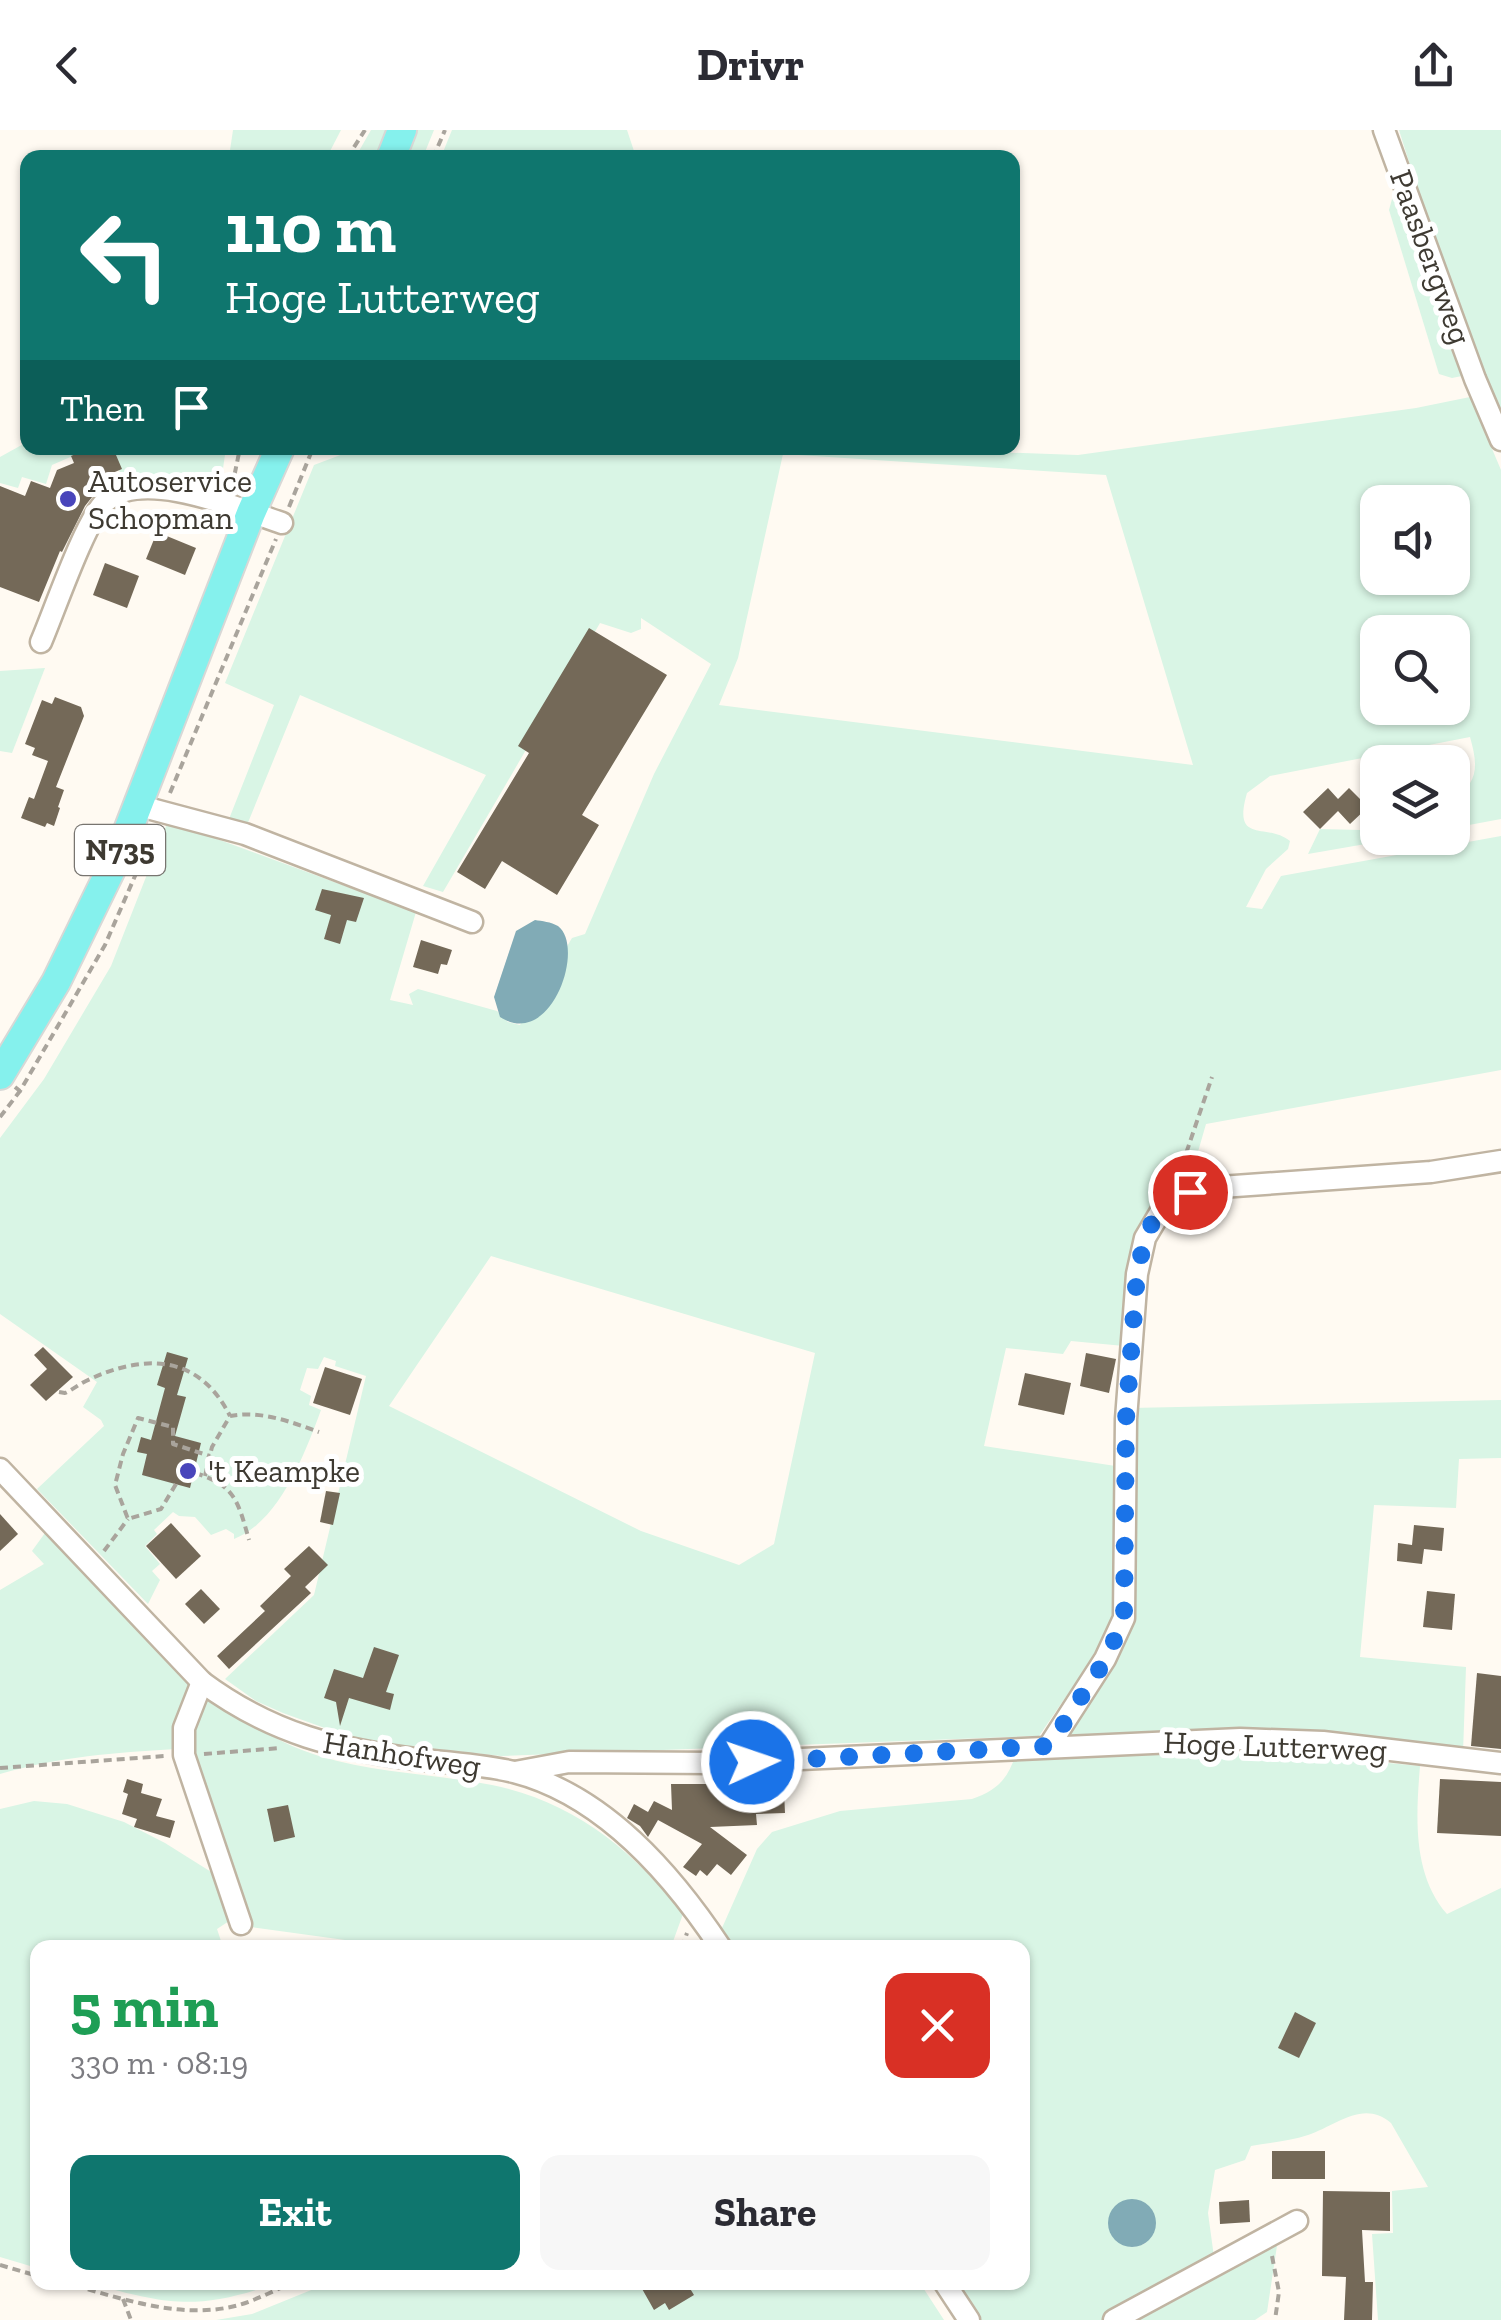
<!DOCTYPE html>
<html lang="en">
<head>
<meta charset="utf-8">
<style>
	:root { --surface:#fff; --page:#f7f7f7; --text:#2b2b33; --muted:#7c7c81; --accent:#0f766e }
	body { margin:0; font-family:"Zilla Slab",serif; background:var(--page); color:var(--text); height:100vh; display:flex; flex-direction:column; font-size:38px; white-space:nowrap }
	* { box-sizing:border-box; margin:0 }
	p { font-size:32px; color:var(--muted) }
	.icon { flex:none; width:55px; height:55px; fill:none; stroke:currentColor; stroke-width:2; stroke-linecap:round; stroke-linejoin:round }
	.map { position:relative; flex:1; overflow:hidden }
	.sheet { position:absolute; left:30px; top:1810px; width:1000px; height:350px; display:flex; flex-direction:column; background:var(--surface); border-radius:20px; box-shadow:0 2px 8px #0004 }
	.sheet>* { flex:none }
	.top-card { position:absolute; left:20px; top:20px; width:1000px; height:305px; border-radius:20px; box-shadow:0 2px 8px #0004; background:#0f766e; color:#fff; overflow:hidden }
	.tools { position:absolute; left:1360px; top:355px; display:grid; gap:20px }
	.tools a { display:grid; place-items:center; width:110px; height:110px; border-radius:20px; background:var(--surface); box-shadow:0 2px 8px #0004; font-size:50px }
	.pin { position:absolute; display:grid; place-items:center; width:85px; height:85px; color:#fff; margin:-42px; border:5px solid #fff; border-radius:50%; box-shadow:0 2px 10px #0007 }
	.me { position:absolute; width:110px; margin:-55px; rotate:87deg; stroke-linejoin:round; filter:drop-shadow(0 0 8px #0008) }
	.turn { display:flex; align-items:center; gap:35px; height:210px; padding:0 40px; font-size:45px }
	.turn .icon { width:130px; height:130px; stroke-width:2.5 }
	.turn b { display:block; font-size:70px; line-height:85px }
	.then { display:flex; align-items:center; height:95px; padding:0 40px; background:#0003; gap:20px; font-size:38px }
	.round { display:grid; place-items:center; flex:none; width:105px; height:105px; border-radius:20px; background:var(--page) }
	.head { display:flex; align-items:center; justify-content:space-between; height:170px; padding:0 40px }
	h1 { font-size:60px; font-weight:800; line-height:75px; color:#1e9e55 }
	.cta { display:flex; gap:20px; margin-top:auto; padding:20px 40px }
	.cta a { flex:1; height:115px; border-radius:20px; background:var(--accent); color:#fff; font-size:40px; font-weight:800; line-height:115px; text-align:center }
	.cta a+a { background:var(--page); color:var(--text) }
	header { display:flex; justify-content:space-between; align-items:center; height:130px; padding:0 40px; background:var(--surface); font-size:45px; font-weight:800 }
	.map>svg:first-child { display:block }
</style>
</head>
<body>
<header><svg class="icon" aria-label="back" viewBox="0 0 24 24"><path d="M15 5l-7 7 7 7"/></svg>Drivr<svg class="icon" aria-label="share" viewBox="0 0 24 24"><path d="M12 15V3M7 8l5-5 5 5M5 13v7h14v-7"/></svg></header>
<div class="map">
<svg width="1501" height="2190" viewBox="0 0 1501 2190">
	<rect width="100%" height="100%" fill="#fffaf2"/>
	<g fill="#d9f5e5" fill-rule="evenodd">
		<path d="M 233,0 L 341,0 L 327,27 L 229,27 Z"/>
		<path d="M 371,0 L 387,0 L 377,27 L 355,28 Z"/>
		<path d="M 418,0 L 434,0 L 423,27 L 406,28 Z"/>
		<path d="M 452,0 L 627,0 L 636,27 L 441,27 Z"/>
		<path d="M 1399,0 L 1501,0 L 1501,299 L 1461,198 Z"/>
		<path d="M 1401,58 L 1462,246 L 1452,248 L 1439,244 L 1389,80 L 1392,69 Z"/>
		<path d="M 1470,267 L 1501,340 L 1501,689 L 1453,698 L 1453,669 C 1479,653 1478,635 1470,607 L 1270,646 L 1247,663 C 1232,715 1266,692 1290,711 L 1288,719 L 1266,739 L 1246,777 L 1262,779 L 1281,746 L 1501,706 L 1501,940 L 1206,994 L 1187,1060 L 1158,1075 L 1124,1216 L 1071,1211 L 1063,1224 L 1006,1218 L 984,1316 L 1122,1337 L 1113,1487 L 1096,1523 L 1039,1606 L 501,1626 L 361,1611 L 283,1583 L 256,1571 L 225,1549 L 314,1465 L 366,1246 L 335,1236 L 336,1231 L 324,1227 L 318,1239 L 307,1238 L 300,1260 L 311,1266 L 309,1275 L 321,1280 C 305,1323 280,1391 234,1409 L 234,1404 L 226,1399 L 211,1405 L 195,1387 L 179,1386 L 173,1382 L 154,1400 L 157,1404 L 145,1416 L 160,1434 L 152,1441 L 160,1450 L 148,1474 L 37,1359 L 104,1296 L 101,1290 L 83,1277 L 97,1252 L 0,1184 L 0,1008 L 44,949 L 111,836 L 168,691 L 416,782 L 390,870 L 413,875 L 409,864 L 418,859 L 497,881 L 508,892 L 520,895 L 572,808 L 585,804 L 654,644 L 711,534 L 641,488 L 641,499 L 631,503 L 600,493 L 443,762 L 423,756 L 486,645 L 300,565 L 247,695 L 229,689 L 274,575 L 225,553 L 314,335 L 359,318 L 880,318 L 1078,325 L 1416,278 ZM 783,324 L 1106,345 L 1193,635 L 719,575 L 738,528 ZM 1378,372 L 1452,372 L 1452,448 L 1378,448 ZM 1378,502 L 1452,502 L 1452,578 L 1378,578 ZM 491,1126 L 815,1223 L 774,1414 L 739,1435 L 641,1401 L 389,1276 Z"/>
		<path d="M 27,312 L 28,318 L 91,318 L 52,335 L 46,354 L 22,347 L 18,358 L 0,353 L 0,327 Z"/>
		<path d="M 112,318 L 226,318 L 221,352 L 121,346 Z"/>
		<path d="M 45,538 L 12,623 L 0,621 L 0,541 Z"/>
		<path d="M 1377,684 L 1378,708 L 1400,708 L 1308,724 L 1320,699 L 1361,700 Z"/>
		<path d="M 1501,1270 L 1501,1328 L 1459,1329 L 1456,1378 L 1374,1375 L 1360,1527 L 1466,1537 L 1463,1623 L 1224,1605 L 1061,1605 L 1122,1506 L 1131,1278 Z"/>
		<path d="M 45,1403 L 193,1553 L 174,1607 L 176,1619 C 112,1623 63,1626 0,1644 L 0,1460 L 44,1434 L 32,1421 Z"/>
		<path d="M 204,1567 C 245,1587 272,1612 319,1626 C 375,1643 434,1644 492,1655 C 574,1672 633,1720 683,1784 L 671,1817 L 344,1818 L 345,1810 L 251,1797 L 242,1778 L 190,1615 Z"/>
		<path d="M 1128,1621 L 1294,1624 L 1420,1636 C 1416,1686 1412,1744 1447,1784 L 1501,1758 L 1501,2190 L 1378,2190 L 1372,2104 L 1393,2103 L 1392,2061 L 1428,2057 L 1391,1993 C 1363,1969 1336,1996 1308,2005 C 1290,2011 1269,2013 1251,2016 L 1245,2030 L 1215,2040 L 1208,2083 L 1214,2127 L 1278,2109 L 1267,2182 L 1255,2190 L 976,2190 L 950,2153 L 1022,2152 L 1022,1818 L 735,1817 L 722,1798 L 757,1719 L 772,1702 L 840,1681 L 972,1669 C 996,1661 1008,1649 1015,1626 ZM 1135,2070 L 1148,2076 L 1146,2113 C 1132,2120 1119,2116 1111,2103 Z"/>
		<path d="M 34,1671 L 67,1674 L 124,1692 L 165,1713 L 216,1745 L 232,1789 L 217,1799 L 223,1817 L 38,1818 L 37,2138 L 0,2127 L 0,1679 Z"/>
		<path d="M 331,2152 L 920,2153 L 944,2190 L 216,2190 L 252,2184 Z"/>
		<path d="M 89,2153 L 277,2152 L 277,2153 C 197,2181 169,2175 89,2153 Z"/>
	</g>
	<g fill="#81abb6">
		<path d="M 535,790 C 542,791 551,792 558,796 C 586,817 551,920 500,887 L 494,867 L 516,801 Z"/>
		<circle cx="1132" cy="2093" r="24"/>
	</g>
	<g fill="#746958">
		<path d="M 90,318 L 113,318 L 122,339 L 91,352 L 96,362 L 85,376 L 62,422 L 60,421 L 39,472 L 0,457 L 0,356 L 25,366 L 31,351 L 50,358 L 57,340 L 74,333 L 71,326 Z"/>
		<path d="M 157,402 L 196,418 L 185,445 L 146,429 Z"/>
		<path d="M 105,433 L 139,446 L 127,478 L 93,465 Z"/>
		<path d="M 589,498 L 667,545 L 582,685 L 599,695 L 557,765 L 502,731 L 485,759 L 457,742 L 529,623 L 518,616 Z"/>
		<path d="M 55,567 L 81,577 L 84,586 L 56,657 L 64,660 L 58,677 L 60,678 L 54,696 L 47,693 L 45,697 L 21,688 L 29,667 L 34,669 L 48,631 L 32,625 L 35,618 L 25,614 L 42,570 L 52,574 Z"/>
		<path d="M 1328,658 L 1338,669 L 1349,658 L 1368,677 L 1350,694 L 1338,681 L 1320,699 L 1303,682 Z"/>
		<path d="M 322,759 L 364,768 L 356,792 L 347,790 L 340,814 L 324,809 L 331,785 L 315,780 Z"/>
		<path d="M 421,810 L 452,820 L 447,835 L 441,834 L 438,844 L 413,837 Z"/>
		<path d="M 43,1217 L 73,1247 L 46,1271 L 30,1255 L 47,1239 L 34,1225 Z"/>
		<path d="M 167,1222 L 188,1228 L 177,1265 L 186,1267 L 175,1306 L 201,1313 L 190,1358 L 142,1345 L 147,1324 L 137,1322 L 141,1307 L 151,1310 L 165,1258 L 157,1255 Z"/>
		<path d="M 1086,1223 L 1116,1229 L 1109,1263 L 1080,1256 Z"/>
		<path d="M 325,1237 L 362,1249 L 350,1285 L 313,1273 Z"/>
		<path d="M 1025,1243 L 1071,1253 L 1064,1285 L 1018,1275 Z"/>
		<path d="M 326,1361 L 340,1363 L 333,1395 L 320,1392 Z"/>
		<path d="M 0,1384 L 18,1404 L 0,1421 Z"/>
		<path d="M 171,1393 L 201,1426 L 176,1449 L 146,1416 Z"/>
		<path d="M 1414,1395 L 1444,1398 L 1442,1421 L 1424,1419 L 1422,1434 L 1397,1431 L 1398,1413 L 1412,1415 Z"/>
		<path d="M 309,1416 L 328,1435 L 305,1457 L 311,1463 L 229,1539 L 217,1526 L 265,1481 L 260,1476 L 291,1446 L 284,1439 Z"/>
		<path d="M 201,1459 L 220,1479 L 204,1494 L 185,1474 Z"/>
		<path d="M 1427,1461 L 1455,1464 L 1452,1500 L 1423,1497 Z"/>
		<path d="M 374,1517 L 399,1525 L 386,1562 L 394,1564 L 390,1580 L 349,1568 L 340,1596 L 336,1572 L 324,1568 L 334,1539 L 363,1548 Z"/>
		<path d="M 1477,1543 L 1501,1546 L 1501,1619 L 1471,1616 Z"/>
		<path d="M 127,1649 L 143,1654 L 141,1663 L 162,1669 L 156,1686 L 175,1691 L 170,1708 L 134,1697 L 137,1689 L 122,1684 L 128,1664 L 123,1662 Z"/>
		<path d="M 774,1649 L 775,1662 L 784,1662 L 785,1683 L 756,1684 L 757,1695 L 710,1697 L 747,1725 L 731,1745 L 717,1734 L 707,1746 L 700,1740 L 696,1746 L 683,1737 L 702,1714 L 658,1690 L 648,1707 L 640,1696 L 627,1688 L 634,1674 L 648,1682 L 654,1671 L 672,1680 L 671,1654 L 724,1654 Z"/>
		<path d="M 1440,1649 L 1501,1652 L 1501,1706 L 1437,1703 Z"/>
		<path d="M 288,1675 L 295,1707 L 274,1712 L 267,1679 Z"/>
		<path d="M 1295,1882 L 1316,1893 L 1299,1928 L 1278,1918 Z"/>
		<rect x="1272" y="2021" width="53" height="28"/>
		<path d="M 1323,2061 L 1390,2062 L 1390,2101 L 1362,2100 L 1365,2152 L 1373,2152 L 1372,2190 L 1344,2190 L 1346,2147 L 1322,2146 Z"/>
		<path d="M 1249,2070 L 1250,2092 L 1220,2094 L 1219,2072 Z"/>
		<path d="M 648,2152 L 686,2152 L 694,2165 L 669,2180 L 665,2173 L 654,2180 L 641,2157 Z"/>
	</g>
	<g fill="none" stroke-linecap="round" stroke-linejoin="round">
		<defs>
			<g id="minor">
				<path d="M 1384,0 L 1475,249 L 1501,310"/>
				<path d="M 41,512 C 54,482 85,391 105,372 C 142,336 242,380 282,393"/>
				<path d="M 140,676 L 245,704 L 472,792"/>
				<path d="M 0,1339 L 202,1552 C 272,1604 338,1620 423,1630 C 454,1633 485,1635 514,1642 C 604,1665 672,1744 721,1818"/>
				<path d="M 202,1552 L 184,1598 L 184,1625 L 241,1794"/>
				<path d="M 1049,1616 L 1105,1529 L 1124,1488 L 1126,1289 L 1137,1144 L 1145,1108 L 1161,1081 L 1175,1069 L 1207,1058 L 1431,1042 L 1501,1031"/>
				<path d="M 515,1642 L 569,1632 L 715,1633 L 1240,1609 L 1323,1612 L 1501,1633"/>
				<path d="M 944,2152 L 969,2190"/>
				<path d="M 1114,2190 L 1297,2091"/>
			</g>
			<g id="major">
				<path d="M 391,28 L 402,0"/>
				<path d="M 0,945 L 56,852 L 120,721 L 251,383 L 280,318"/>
			</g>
		</defs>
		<use href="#minor" stroke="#c0b4a2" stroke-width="25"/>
		<use href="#major" stroke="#d8d8d6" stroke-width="32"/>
		<g stroke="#a9a49c" stroke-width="4" stroke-dasharray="8 5" stroke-linecap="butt">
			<path d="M 347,28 L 365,0"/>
			<path d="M 433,28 L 445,0"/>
			<path d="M 232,357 L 240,318"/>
			<path d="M 289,377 L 313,318"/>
			<path d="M 170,663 L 276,409"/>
			<path d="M 15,957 L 20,961 L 105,815 L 155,700"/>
			<path d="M 0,987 L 20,961"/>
			<path d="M 1178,1047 L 1212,947"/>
			<path d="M 59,1262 L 65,1263 C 72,1260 78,1255 86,1251 C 144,1223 199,1224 230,1286"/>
			<path d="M 195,1343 C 235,1355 238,1371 249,1410"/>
			<path d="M 205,1346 L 212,1317 L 230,1286 C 261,1280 291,1292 319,1302"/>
			<path d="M 176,1354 L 161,1379 L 128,1389 L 115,1355 L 123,1324 L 138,1288 L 173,1297 L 173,1314 L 210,1326"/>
			<path d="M 104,1421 L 128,1389"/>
			<path d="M 204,1624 L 280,1618"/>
			<path d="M 0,1638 L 165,1626"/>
			<path d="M 682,1818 L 687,1803"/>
			<path d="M 1272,2126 L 1279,2162 L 1275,2190"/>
			<path d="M 0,2135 L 38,2146"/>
			<path d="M 63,2152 C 116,2167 179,2190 235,2176 C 255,2171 275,2160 294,2152"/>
			<path d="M 123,2169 L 131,2190"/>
		</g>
		<use href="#minor" stroke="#fff" stroke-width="20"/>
		<use href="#major" stroke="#85f1ed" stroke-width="28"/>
	</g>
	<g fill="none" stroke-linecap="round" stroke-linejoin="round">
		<path stroke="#1a73e8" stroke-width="18" stroke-dasharray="0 32.4" d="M 752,1632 L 1049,1616 L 1106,1529 L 1124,1488 L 1126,1289 L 1137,1144 L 1145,1108 L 1152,1093 L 1168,1076 L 1190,1062"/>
	</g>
	<g fill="#4945bb" stroke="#fff" stroke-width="4">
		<circle cx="68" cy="369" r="10"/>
		<circle cx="188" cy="1341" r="10"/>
	</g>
	<g text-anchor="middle" stroke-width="10" stroke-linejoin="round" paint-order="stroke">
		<rect fill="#fff" stroke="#787570" stroke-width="2.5" x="75" y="695" width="90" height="50" rx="8"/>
		<g font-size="30" font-weight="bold" fill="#3e3a32">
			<text x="120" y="730">N735</text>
		</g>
		<g font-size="32" fill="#3e3a32" stroke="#fff">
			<text transform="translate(1431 127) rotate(70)" y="11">Paasbergweg</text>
			<text transform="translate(1275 1616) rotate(2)" y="11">Hoge Lutterweg</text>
			<text transform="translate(402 1624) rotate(9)" y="11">Hanhofweg</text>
		</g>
		<g font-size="32" fill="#3e3a32" stroke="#fff" text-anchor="start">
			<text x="88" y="362">Autoservice<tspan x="88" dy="37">Schopman</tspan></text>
			<text x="208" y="1352">'t Keampke</text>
		</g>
	</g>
</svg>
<div class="tools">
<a><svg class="icon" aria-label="sound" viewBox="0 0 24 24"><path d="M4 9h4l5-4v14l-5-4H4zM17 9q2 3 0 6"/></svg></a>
<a><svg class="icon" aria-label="search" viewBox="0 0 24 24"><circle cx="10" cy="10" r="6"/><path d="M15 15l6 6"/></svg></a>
<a><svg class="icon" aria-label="layers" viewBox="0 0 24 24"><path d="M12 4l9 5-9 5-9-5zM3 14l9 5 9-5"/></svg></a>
</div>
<div class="pin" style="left:1190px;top:1062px;background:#d93025"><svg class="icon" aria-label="arrive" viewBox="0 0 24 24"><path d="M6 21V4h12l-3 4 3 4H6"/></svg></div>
<svg class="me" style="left:752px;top:1632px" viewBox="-20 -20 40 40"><circle r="17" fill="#1a73e8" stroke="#fff" stroke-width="3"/><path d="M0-11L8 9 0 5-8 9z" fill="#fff"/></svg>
<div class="top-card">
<div class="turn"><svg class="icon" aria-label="left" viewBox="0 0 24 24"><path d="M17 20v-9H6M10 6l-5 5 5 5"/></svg><div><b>110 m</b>Hoge Lutterweg</div></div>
<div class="then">Then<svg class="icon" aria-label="arrive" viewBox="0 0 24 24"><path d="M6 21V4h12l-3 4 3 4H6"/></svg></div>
</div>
<section class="sheet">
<div class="head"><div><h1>5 min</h1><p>330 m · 08:19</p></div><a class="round" style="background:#d93025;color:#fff"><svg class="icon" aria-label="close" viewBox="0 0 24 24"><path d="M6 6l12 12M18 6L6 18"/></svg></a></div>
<div class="cta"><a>Exit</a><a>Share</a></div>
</section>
</div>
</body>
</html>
